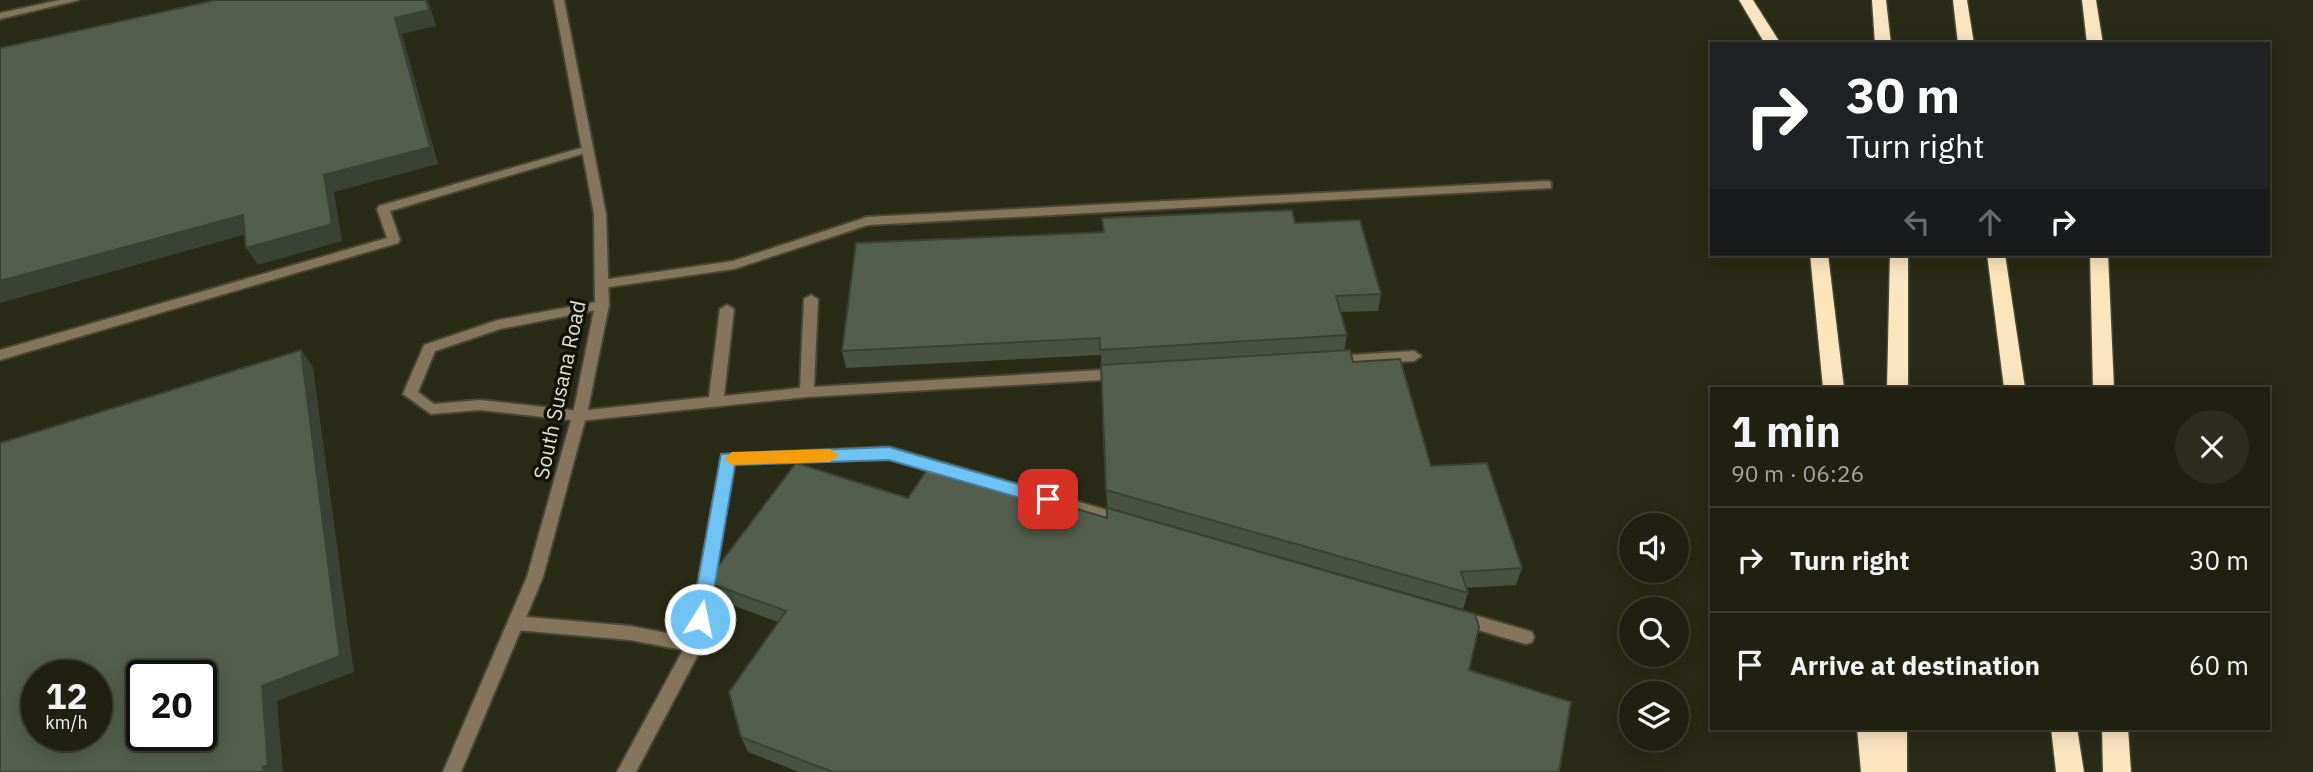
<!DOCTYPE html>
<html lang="en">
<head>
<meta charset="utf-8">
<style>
	:root { --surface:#202010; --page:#2d2d1e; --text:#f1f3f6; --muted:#a2a39f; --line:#3d3e30 }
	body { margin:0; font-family:"IBM Plex Sans",sans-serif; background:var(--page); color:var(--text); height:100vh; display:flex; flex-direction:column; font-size:26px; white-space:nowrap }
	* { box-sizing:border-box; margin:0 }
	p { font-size:23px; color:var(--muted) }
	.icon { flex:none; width:38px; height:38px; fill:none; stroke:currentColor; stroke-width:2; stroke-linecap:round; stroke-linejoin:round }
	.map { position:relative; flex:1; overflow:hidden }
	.panel { position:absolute; left:1710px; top:387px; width:560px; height:343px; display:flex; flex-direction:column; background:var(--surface); border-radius:0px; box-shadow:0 4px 18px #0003,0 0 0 2px var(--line) }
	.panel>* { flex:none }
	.hud { position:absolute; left:1710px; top:42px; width:560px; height:214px; border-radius:0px; box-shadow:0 4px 18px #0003,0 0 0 2px var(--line); background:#202124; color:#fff; overflow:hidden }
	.fabs { position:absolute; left:1619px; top:513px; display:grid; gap:14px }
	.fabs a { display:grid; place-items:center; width:70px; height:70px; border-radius:50%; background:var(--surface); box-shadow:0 4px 18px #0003,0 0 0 2px var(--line); font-size:35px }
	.speed { position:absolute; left:21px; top:660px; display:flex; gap:14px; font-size:35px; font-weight:700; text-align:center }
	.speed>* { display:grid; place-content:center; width:91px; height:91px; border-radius:50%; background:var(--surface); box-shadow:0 4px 18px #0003,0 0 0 2px var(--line); line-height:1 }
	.speed small { font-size:18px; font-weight:400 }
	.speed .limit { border:4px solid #111; border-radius:10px; background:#fff; color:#111 }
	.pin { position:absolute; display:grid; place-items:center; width:60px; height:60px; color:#fff; margin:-30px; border-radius:14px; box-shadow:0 4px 10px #0006 }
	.me { position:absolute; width:77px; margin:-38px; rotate:10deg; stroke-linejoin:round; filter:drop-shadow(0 0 5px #0008) }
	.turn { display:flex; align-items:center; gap:24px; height:147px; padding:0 21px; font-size:32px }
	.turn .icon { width:91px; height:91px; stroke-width:2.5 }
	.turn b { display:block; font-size:49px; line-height:60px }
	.lanes { display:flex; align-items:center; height:66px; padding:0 21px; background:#0003; justify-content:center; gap:35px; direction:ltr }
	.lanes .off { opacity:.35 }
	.round { display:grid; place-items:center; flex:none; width:74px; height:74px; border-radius:37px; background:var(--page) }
	.headline { display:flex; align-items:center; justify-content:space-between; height:119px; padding:0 21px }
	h1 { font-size:42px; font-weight:700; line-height:52px }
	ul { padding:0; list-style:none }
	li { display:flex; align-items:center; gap:21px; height:105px; padding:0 21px; border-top:2px solid var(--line) }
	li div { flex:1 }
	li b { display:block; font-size:26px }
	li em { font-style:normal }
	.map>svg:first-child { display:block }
</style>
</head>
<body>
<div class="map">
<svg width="2313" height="772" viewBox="0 0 2313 772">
	<rect width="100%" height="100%" fill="#2a2b16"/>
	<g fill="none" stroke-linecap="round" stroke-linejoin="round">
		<defs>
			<g id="service">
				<path d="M 588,146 L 592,147 L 592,151 L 390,211 L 400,240 L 398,243 L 0,360 L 0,350 L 387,238 L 377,209 L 379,206 Z"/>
				<path d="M 1547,181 L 1551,182 L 1551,188 L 868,225 L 734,269 L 602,288 L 596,284 L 602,280 L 733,261 L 867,217 Z"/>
				<path d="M 811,295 L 818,299 L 814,387 L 1119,369 L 1126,374 L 1119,379 L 807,397 L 579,421 L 480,410 L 431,414 L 403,394 L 424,345 L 498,320 L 602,301 L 607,302 L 609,305 L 607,308 L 500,329 L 435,351 L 418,392 L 434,404 L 480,400 L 579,411 L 709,397 L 720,309 L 727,305 L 734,309 L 724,396 L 800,388 L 804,299 Z"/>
				<path d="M 1414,351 L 1421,356 L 1414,361 L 1335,366 L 1328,361 L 1335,356 Z"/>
				<path d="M 889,447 L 1124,515 L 1129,517 L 1132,521 L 1129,525 L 1124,527 L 889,459 L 733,464 L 703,645 L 636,772 L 617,772 L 683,650 L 630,640 L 516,630 L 510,628 L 508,623 L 510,618 L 516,616 L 630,626 L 688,637 L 722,455 Z"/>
				<path d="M 1460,611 L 1526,630 L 1532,632 L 1534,637 L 1532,642 L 1526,644 L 1454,623 L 1452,618 L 1454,613 Z"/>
			</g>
			<g id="tertiary">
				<path d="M 60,0 L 79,0 L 0,19 L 0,13 Z"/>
				<path d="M 554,0 L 564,0 L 606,214 L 609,305 L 588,409 L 543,577 L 461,772 L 443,772 L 527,577 L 574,409 L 595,305 L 594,214 Z"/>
			</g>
			<g id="motorway">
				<path d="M 1739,0 L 1753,0 L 1781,44 L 1765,44 Z"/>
				<path d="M 1872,0 L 1886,0 L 1891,44 L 1875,44 Z"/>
				<path d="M 1953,0 L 1967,0 L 1974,44 L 1958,44 Z"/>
				<path d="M 2082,0 L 2096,0 L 2103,44 L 2087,44 Z"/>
				<path d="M 1810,254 L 1828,254 L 1844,388 L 1823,388 Z"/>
				<path d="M 1890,254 L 1908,254 L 1908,388 L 1887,388 Z"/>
				<path d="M 1987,254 L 2005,254 L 2025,388 L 2004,388 Z"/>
				<path d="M 2090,254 L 2108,254 L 2114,388 L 2093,388 Z"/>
				<path d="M 1857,728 L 1907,728 L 1907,772 L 1861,772 Z"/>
				<path d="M 2051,728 L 2077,728 L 2084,772 L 2056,772 Z"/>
				<path d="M 2102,728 L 2128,728 L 2131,772 L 2103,772 Z"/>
			</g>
		</defs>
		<use href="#service" stroke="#474834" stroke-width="4"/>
		<use href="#tertiary" stroke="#474834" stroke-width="4"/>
		<use href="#motorway" stroke="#474834" stroke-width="3"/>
		<use href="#service" fill="#85765b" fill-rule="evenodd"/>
		<use href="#tertiary" fill="#85765b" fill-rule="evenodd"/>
		<use href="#motorway" fill="#fbe5bd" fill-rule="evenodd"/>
	</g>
	<g fill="#475241">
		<path d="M 1102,218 L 1295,223 L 1381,294 L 1378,311 L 1341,312 L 1347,335 L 1344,351 L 1431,466 L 1522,568 L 1516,585 L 1466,588 L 1468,593 L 1463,609 L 1107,507 L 1101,355 L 846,368 L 842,351 L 1103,232 Z"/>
		<path d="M 908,498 L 1469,670 L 1559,772 L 799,772 L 748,752 L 741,737 L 778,622 L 713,598 L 706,582 Z"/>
	</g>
	<g fill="#3a4235">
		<path d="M 426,0 L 428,0 L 436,26 L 402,34 L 438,164 L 334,192 L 342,241 L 258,265 L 246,248 L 395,18 Z"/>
		<path d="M 243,215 L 254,232 L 0,303 L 0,281 Z"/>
		<path d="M 301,350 L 313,367 L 354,672 L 277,701 L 283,772 L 261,772 L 263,767 L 262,686 Z"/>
	</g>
	<g fill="#535f4c" stroke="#3a4235" stroke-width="2" fill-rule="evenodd">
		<path d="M 216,0 L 426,0 L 429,10 L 395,18 L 430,147 L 324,175 L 332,224 L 246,248 L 243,215 L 0,281 L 0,48 Z"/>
		<path d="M 1292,210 L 1295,223 L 1360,220 L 1381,294 L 1336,296 L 1347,335 L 1100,350 L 1100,338 L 842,351 L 856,243 L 1104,232 L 1102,218 Z"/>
		<path d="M 301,350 L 340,656 L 262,686 L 268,765 L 263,767 L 264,771 L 261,772 L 0,772 L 0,443 ZM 37,676 L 96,676 L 96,735 L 37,735 ZM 142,676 L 201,676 L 201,735 L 142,735 Z"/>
		<path d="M 1350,350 L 1353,362 L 1400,359 L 1431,466 L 1487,463 L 1522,568 L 1461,572 L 1468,593 L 1106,490 L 1101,365 Z"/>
		<path d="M 796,463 L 908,498 L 930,465 L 1107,518 L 1107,508 L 1475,614 L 1479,627 L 1469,670 L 1571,702 L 1559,772 L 833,772 L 741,737 L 729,692 L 786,611 L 706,582 Z"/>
	</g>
	<path fill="#6fc2f4" stroke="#487e9f" stroke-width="2" d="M 889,447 L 1048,493 L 1057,499 L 1048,506 L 889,460 L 735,465 L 709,619 L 707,624 L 693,624 L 691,619 L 721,454 Z"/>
	<path fill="#f59e0b" d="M 830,449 L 839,455 L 830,462 L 732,465 L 724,459 L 732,452 Z"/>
	<g text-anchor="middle" stroke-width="7" stroke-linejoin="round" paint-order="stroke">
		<g font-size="21" fill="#e0e1d4" stroke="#121209">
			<text transform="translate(560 390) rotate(-78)" y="7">South Susana Road</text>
		</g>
	</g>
</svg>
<div class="fabs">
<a><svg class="icon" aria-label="sound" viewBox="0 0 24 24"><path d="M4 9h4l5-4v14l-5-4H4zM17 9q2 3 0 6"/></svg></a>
<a><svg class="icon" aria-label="search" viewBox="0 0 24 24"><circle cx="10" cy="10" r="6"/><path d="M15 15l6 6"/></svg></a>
<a><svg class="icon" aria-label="layers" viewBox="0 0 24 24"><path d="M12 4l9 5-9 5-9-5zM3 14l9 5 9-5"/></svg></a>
</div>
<div class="speed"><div>12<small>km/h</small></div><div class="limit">20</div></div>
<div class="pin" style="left:1048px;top:499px;background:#d93025"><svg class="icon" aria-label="arrive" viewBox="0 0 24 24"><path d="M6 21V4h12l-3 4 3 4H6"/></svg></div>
<svg class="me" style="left:700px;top:619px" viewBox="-20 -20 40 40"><circle r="17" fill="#6fc2f4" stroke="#fff" stroke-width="3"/><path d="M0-11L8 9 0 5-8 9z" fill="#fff"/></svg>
<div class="hud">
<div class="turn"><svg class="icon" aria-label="right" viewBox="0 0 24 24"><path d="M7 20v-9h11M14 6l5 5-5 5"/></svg><div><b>30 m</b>Turn right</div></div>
<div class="lanes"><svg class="icon off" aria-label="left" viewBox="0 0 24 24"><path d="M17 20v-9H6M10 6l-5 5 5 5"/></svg><svg class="icon off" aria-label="ahead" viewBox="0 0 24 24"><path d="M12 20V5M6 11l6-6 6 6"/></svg><svg class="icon" aria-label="right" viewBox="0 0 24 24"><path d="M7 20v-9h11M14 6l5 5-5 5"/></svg></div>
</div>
<section class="panel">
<div class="headline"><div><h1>1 min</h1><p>90 m · 06:26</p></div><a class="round"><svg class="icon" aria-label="close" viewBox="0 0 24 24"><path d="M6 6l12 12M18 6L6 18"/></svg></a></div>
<ul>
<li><svg class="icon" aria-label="right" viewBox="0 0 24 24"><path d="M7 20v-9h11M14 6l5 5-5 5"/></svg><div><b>Turn right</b></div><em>30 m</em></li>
<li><svg class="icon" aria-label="arrive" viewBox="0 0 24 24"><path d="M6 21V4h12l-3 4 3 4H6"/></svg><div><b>Arrive at destination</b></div><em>60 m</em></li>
</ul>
</section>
</div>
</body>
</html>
